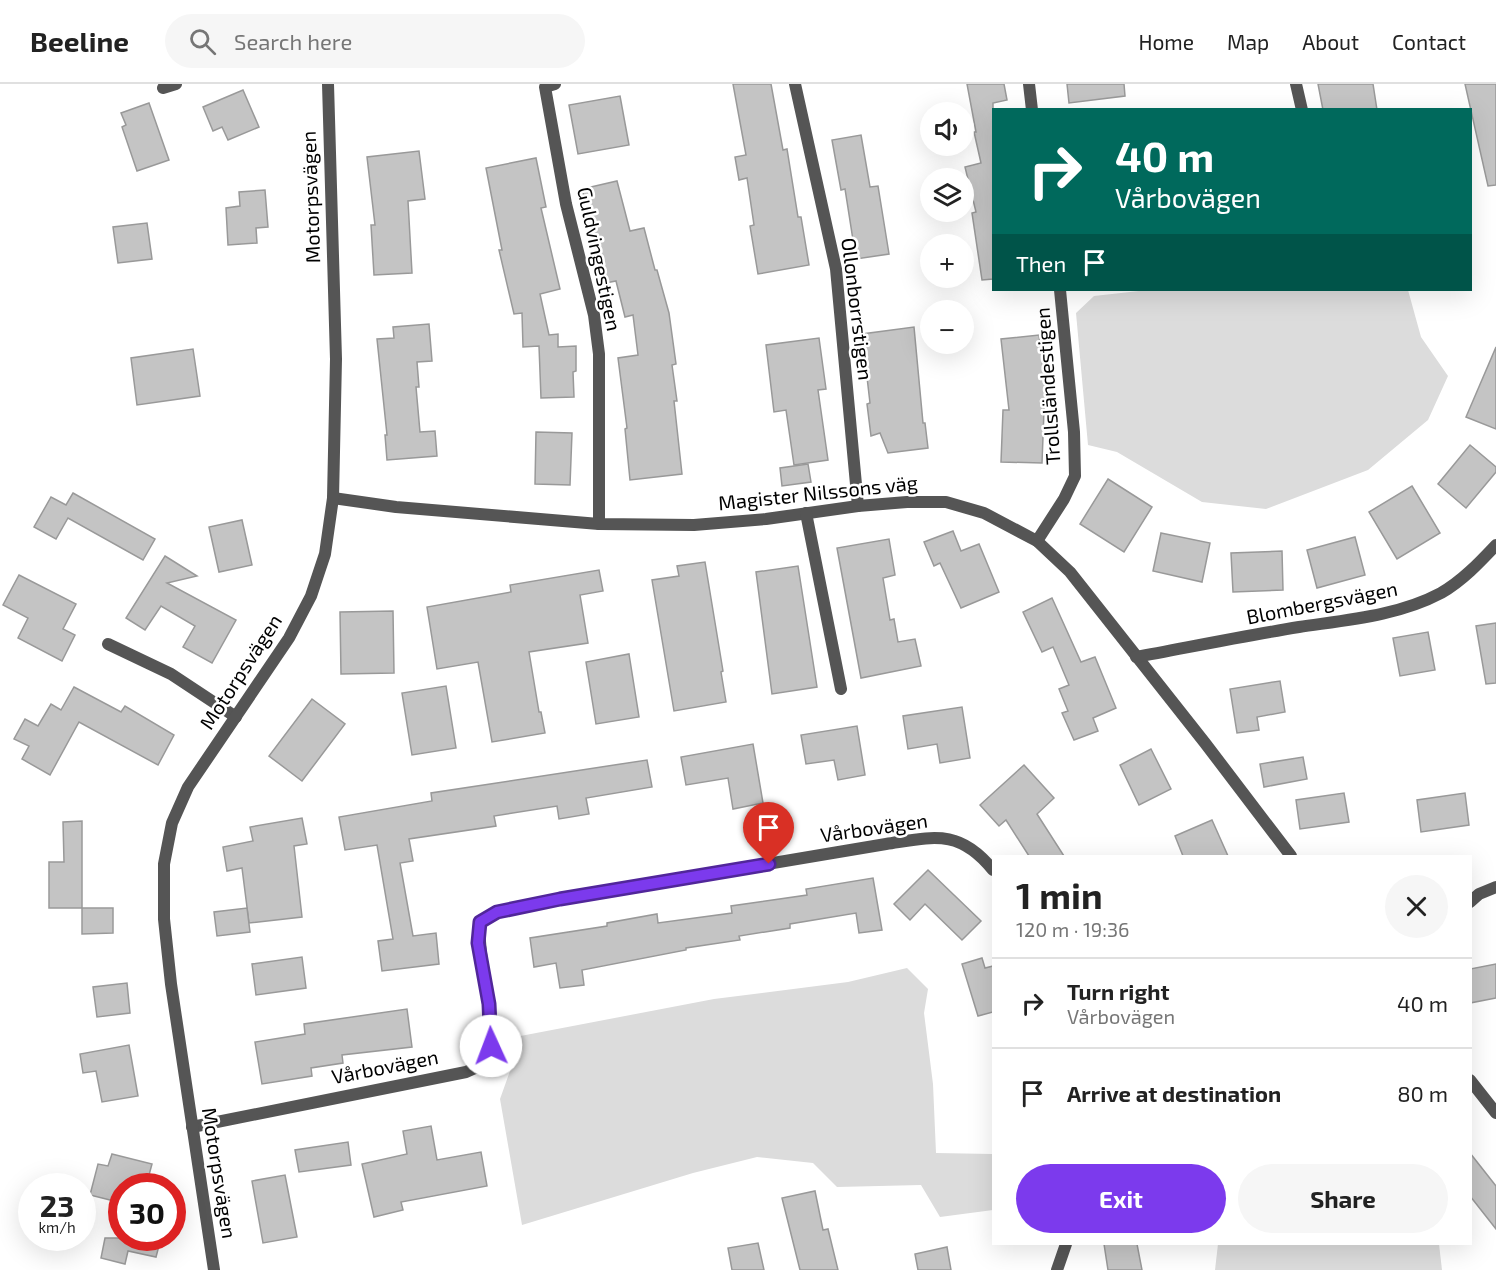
<!DOCTYPE html>
<html lang="en">
<head>
<meta charset="utf-8">
<style>
	:root { --surface:#fff; --page:#f6f6f6; --text:#222; --muted:#767676; --line:#e0e0e0; --accent:#7c3aed }
	body { margin:0; font-family:"Exo 2",sans-serif; background:var(--page); color:var(--text); height:100vh; display:flex; flex-direction:column; font-size:22px; white-space:nowrap }
	* { box-sizing:border-box; margin:0 }
	p { font-size:20px; color:var(--muted) }
	.icon { flex:none; width:33px; height:33px; fill:none; stroke:currentColor; stroke-width:2; stroke-linecap:round; stroke-linejoin:round }
	.map { position:relative; flex:1; overflow:hidden }
	.side { position:absolute; left:992px; top:771px; width:480px; height:390px; display:flex; flex-direction:column; background:var(--surface); border-radius:0px; box-shadow:0 6px 24px #0002 }
	.side>* { flex:none }
	.guide { position:absolute; left:992px; top:24px; width:480px; height:183px; border-radius:0px; box-shadow:0 6px 24px #0002; background:#00695c; color:#fff; overflow:hidden }
	.buttons { position:absolute; left:920px; top:18px; display:grid; gap:12px }
	.buttons a { display:grid; place-items:center; width:54px; height:54px; border-radius:50%; background:var(--surface); box-shadow:0 6px 24px #0002; font-size:30px }
	.speed { position:absolute; left:18px; top:1089px; display:flex; gap:12px; font-size:30px; font-weight:700; text-align:center }
	.speed>* { display:grid; place-content:center; width:78px; height:78px; border-radius:50%; background:var(--surface); box-shadow:0 6px 24px #0002; line-height:1 }
	.speed small { font-size:15px; font-weight:400 }
	.speed .limit { border:9px solid #d22; background:#fff; color:#111 }
	.pin { position:absolute; display:grid; place-items:center; width:51px; height:51px; color:#fff; margin:-62px -26px; border-radius:50% 50% 50% 0; rotate:-45deg; box-shadow:0 0 6px #0007 }
	.pin .icon { rotate:45deg }
	.me { position:absolute; width:66px; margin:-33px; rotate:358deg; stroke-linejoin:round; filter:drop-shadow(0 0 4px #0008) }
	.turn { display:flex; align-items:center; gap:21px; height:126px; padding:0 24px; font-size:27px }
	.turn .icon { width:78px; height:78px; stroke-width:2.5 }
	.turn b { display:block; font-size:42px; line-height:51px }
	.then { display:flex; align-items:center; height:57px; padding:0 24px; background:#0003; gap:12px; font-size:22px }
	.round { display:grid; place-items:center; flex:none; width:63px; height:63px; border-radius:32px; background:var(--page) }
	.overview { display:flex; align-items:center; justify-content:space-between; height:102px; padding:0 24px }
	h1 { font-size:36px; font-weight:700; line-height:45px }
	.button { display:flex; gap:12px; margin-top:auto; padding:12px 24px }
	.button a { flex:1; height:69px; border-radius:36px; background:var(--accent); color:#fff; font-size:24px; font-weight:700; line-height:69px; text-align:center }
	.button a+a { background:var(--page); color:var(--text) }
	ul { padding:0; list-style:none }
	li { display:flex; align-items:center; gap:18px; height:90px; padding:0 24px; border-top:2px solid var(--line) }
	li div { flex:1 }
	li b { display:block; font-size:22px }
	li em { font-style:normal }
	header { display:flex; align-items:center; gap:36px; box-sizing:border-box; height:84px; padding:0 30px; background:var(--surface); border-bottom:2px solid var(--line) }
	header strong { font-size:28px }
	nav { display:flex; gap:33px; margin-inline-start:auto; font-size:21px }
	.search { width:420px; height:54px; background:var(--page); display:flex; align-items:center; gap:15px; box-sizing:border-box; padding:0 21px; border-radius:33px; color:var(--muted); font-size:22px }
	.map>svg:first-child { display:block }
</style>
</head>
<body>
<header>
<strong>Beeline</strong>
<div class="search"><svg class="icon" aria-label="search" viewBox="0 0 24 24"><circle cx="10" cy="10" r="6"/><path d="M15 15l6 6"/></svg>Search here</div>
<nav><a>Home</a><a>Map</a><a>About</a><a>Contact</a></nav>
</header>
<div class="map">
<svg width="1496" height="1186" viewBox="0 0 1496 1186">
	<rect width="100%" height="100%" fill="#fff"/>
	<g fill="#dcdcdc">
		<path d="M 1148,206 L 1408,206 L 1421,253 L 1448,292 L 1428,336 L 1368,386 L 1266,425 L 1202,418 L 1117,368 L 1088,361 L 1076,229 L 1094,212 Z"/>
		<path d="M 907,884 L 928,905 L 924,929 L 933,1000 L 936,1069 L 993,1070 L 993,1126 L 940,1133 L 921,1101 L 837,1103 L 813,1079 L 757,1073 L 693,1089 L 522,1141 L 500,1015 L 515,973 L 510,954 L 714,915 L 848,898 Z"/>
		<path d="M 1218,1160 L 1439,1160 L 1442,1186 L 1215,1186 Z"/>
	</g>
	<g fill="#c4c4c4" stroke="#999" stroke-width="1.5">
		<path d="M 733,0 L 771,0 L 783,66 L 787,65 L 798,133 L 801,133 L 809,181 L 758,190 L 750,142 L 754,141 L 747,94 L 739,96 L 735,73 L 746,71 Z"/>
		<path d="M 967,0 L 1004,0 L 1007,16 L 993,19 L 993,195 L 982,196 L 972,129 L 976,128 L 965,83 L 981,79 L 974,48 L 976,48 Z"/>
		<path d="M 1067,0 L 1124,0 L 1125,12 L 1069,19 Z"/>
		<path d="M 1318,0 L 1373,0 L 1377,26 L 1323,26 Z"/>
		<path d="M 1465,0 L 1496,0 L 1496,101 L 1488,102 Z"/>
		<path d="M 243,6 L 259,43 L 228,56 L 222,43 L 213,47 L 203,23 Z"/>
		<path d="M 620,12 L 629,61 L 578,70 L 569,21 Z"/>
		<path d="M 149,19 L 169,76 L 137,87 L 122,43 L 126,41 L 121,29 Z"/>
		<path d="M 861,51 L 870,103 L 878,102 L 889,170 L 856,175 L 845,105 L 841,106 L 832,56 Z"/>
		<path d="M 419,67 L 425,115 L 408,117 L 412,189 L 374,191 L 371,141 L 375,141 L 367,73 Z"/>
		<path d="M 536,74 L 546,123 L 541,124 L 560,205 L 540,210 L 549,251 L 558,250 L 558,263 L 576,262 L 576,287 L 573,288 L 574,313 L 541,314 L 539,262 L 523,263 L 522,229 L 514,230 L 499,166 L 502,166 L 486,84 Z"/>
		<path d="M 617,97 L 630,147 L 644,144 L 655,186 L 657,186 L 669,229 L 676,280 L 672,281 L 677,317 L 674,317 L 682,390 L 630,396 L 625,345 L 627,344 L 618,274 L 638,271 L 633,231 L 625,233 L 616,197 L 606,199 L 582,105 Z"/>
		<path d="M 265,106 L 268,143 L 256,144 L 257,159 L 228,161 L 226,124 L 240,122 L 239,108 Z"/>
		<path d="M 147,139 L 152,175 L 118,179 L 113,143 Z"/>
		<path d="M 429,240 L 432,277 L 417,278 L 419,303 L 416,303 L 420,348 L 435,347 L 437,372 L 387,376 L 385,351 L 387,351 L 377,255 L 394,254 L 393,243 Z"/>
		<path d="M 914,243 L 923,339 L 925,339 L 928,364 L 888,369 L 880,349 L 871,352 L 867,320 L 870,319 L 862,250 Z"/>
		<path d="M 1039,251 L 1045,301 L 1042,379 L 1001,378 L 1003,326 L 1009,326 L 1001,255 Z"/>
		<path d="M 819,254 L 826,305 L 818,306 L 828,376 L 794,381 L 786,326 L 774,328 L 766,261 Z"/>
		<path d="M 1496,263 L 1496,345 L 1466,333 Z"/>
		<path d="M 193,265 L 200,312 L 137,321 L 131,274 Z"/>
		<path d="M 536,348 L 572,349 L 570,401 L 535,400 Z"/>
		<path d="M 1470,361 L 1496,383 L 1496,388 L 1466,424 L 1438,400 Z"/>
		<path d="M 808,380 L 811,398 L 782,402 L 780,384 Z"/>
		<path d="M 1108,395 L 1152,423 L 1124,468 L 1080,440 Z"/>
		<path d="M 1412,402 L 1440,449 L 1397,475 L 1369,428 Z"/>
		<path d="M 73,409 L 155,455 L 143,476 L 68,434 L 56,455 L 34,443 L 51,413 L 66,421 Z"/>
		<path d="M 242,436 L 252,481 L 219,488 L 209,443 Z"/>
		<path d="M 953,447 L 961,467 L 979,460 L 999,508 L 961,524 L 940,479 L 934,482 L 924,458 Z"/>
		<path d="M 1161,449 L 1210,459 L 1202,498 L 1153,487 Z"/>
		<path d="M 1355,453 L 1365,491 L 1317,504 L 1307,466 Z"/>
		<path d="M 889,455 L 895,491 L 883,494 L 890,536 L 894,535 L 898,558 L 915,555 L 921,582 L 861,594 L 837,464 Z"/>
		<path d="M 1282,467 L 1283,506 L 1233,508 L 1231,469 Z"/>
		<path d="M 165,472 L 197,492 L 167,499 L 236,536 L 212,579 L 183,563 L 195,542 L 161,522 L 145,546 L 126,534 Z"/>
		<path d="M 705,478 L 723,587 L 721,588 L 726,618 L 674,627 L 652,496 L 679,492 L 677,482 Z"/>
		<path d="M 798,482 L 817,603 L 772,610 L 756,488 Z"/>
		<path d="M 599,486 L 603,507 L 580,511 L 588,559 L 529,568 L 539,628 L 541,628 L 545,649 L 492,658 L 478,578 L 437,585 L 427,523 L 511,508 L 510,501 Z"/>
		<path d="M 19,491 L 76,520 L 63,545 L 75,551 L 62,577 L 18,554 L 28,534 L 3,521 Z"/>
		<path d="M 1052,514 L 1081,578 L 1095,573 L 1116,624 L 1093,634 L 1098,647 L 1074,656 L 1062,629 L 1068,627 L 1059,605 L 1069,601 L 1053,563 L 1042,568 L 1023,528 Z"/>
		<path d="M 393,527 L 394,589 L 341,590 L 340,528 Z"/>
		<path d="M 1496,539 L 1496,599 L 1486,600 L 1476,542 Z"/>
		<path d="M 1428,548 L 1435,586 L 1400,592 L 1393,554 Z"/>
		<path d="M 629,570 L 639,633 L 596,640 L 586,578 Z"/>
		<path d="M 1280,597 L 1285,628 L 1257,633 L 1259,646 L 1237,649 L 1230,605 Z"/>
		<path d="M 446,602 L 456,664 L 412,671 L 402,609 Z"/>
		<path d="M 74,603 L 121,628 L 125,622 L 174,651 L 158,681 L 79,638 L 50,691 L 22,675 L 29,662 L 14,655 L 25,635 L 38,642 L 51,620 L 61,626 Z"/>
		<path d="M 312,615 L 345,640 L 302,697 L 269,672 Z"/>
		<path d="M 962,623 L 970,674 L 940,679 L 937,660 L 908,665 L 903,632 Z"/>
		<path d="M 857,642 L 865,691 L 838,696 L 834,676 L 806,680 L 801,651 Z"/>
		<path d="M 753,660 L 763,719 L 733,725 L 728,694 L 686,701 L 681,673 Z"/>
		<path d="M 1151,665 L 1171,705 L 1139,721 L 1120,681 Z"/>
		<path d="M 1303,673 L 1307,695 L 1264,703 L 1260,680 Z"/>
		<path d="M 647,676 L 652,703 L 586,714 L 589,730 L 559,735 L 557,722 L 494,732 L 496,742 L 409,755 L 413,777 L 400,779 L 413,852 L 436,849 L 439,880 L 382,887 L 378,857 L 393,855 L 377,761 L 345,766 L 339,733 L 432,717 L 431,709 Z"/>
		<path d="M 1024,681 L 1054,714 L 1037,730 L 1064,772 L 1029,772 L 1006,736 L 999,742 L 980,721 Z"/>
		<path d="M 1344,709 L 1349,738 L 1300,745 L 1296,716 Z"/>
		<path d="M 1465,709 L 1469,741 L 1421,748 L 1417,716 Z"/>
		<path d="M 302,734 L 307,760 L 294,762 L 302,833 L 249,839 L 242,784 L 227,787 L 223,763 L 253,757 L 250,743 Z"/>
		<path d="M 1212,736 L 1228,772 L 1183,772 L 1175,752 Z"/>
		<path d="M 82,737 L 82,824 L 49,824 L 49,778 L 64,778 L 63,738 Z"/>
		<path d="M 928,786 L 981,837 L 962,856 L 925,820 L 910,836 L 894,820 Z"/>
		<path d="M 873,794 L 882,846 L 859,849 L 856,829 L 790,840 L 790,844 L 739,852 L 740,856 L 686,864 L 686,866 L 582,886 L 584,901 L 560,904 L 556,879 L 534,883 L 530,854 L 607,842 L 607,839 L 657,830 L 658,839 L 732,829 L 731,822 L 807,811 L 806,805 Z"/>
		<path d="M 82,824 L 113,824 L 113,849 L 82,850 Z"/>
		<path d="M 247,824 L 250,848 L 217,852 L 214,828 Z"/>
		<path d="M 302,873 L 306,904 L 256,911 L 252,880 Z"/>
		<path d="M 982,874 L 985,884 L 993,882 L 993,928 L 978,932 L 962,880 Z"/>
		<path d="M 1496,880 L 1496,914 L 1470,919 L 1470,885 Z"/>
		<path d="M 127,899 L 130,929 L 97,933 L 93,903 Z"/>
		<path d="M 407,925 L 412,963 L 342,971 L 343,979 L 311,984 L 312,992 L 262,1000 L 255,958 L 305,950 L 304,940 Z"/>
		<path d="M 129,961 L 138,1012 L 102,1018 L 96,987 L 83,989 L 80,970 Z"/>
		<path d="M 431,1042 L 437,1076 L 481,1068 L 487,1102 L 401,1118 L 403,1126 L 374,1133 L 362,1080 L 407,1070 L 403,1047 Z"/>
		<path d="M 348,1058 L 351,1081 L 299,1088 L 295,1066 Z"/>
		<path d="M 1470,1069 L 1496,1102 L 1496,1145 L 1470,1112 Z"/>
		<path d="M 112,1070 L 152,1080 L 146,1102 L 122,1102 L 122,1119 L 90,1111 L 98,1080 L 108,1082 Z"/>
		<path d="M 285,1091 L 297,1153 L 263,1159 L 252,1097 Z"/>
		<path d="M 815,1107 L 823,1146 L 828,1145 L 838,1186 L 800,1186 L 782,1114 Z"/>
		<path d="M 105,1154 L 161,1154 L 156,1173 L 128,1167 L 125,1180 L 101,1174 Z"/>
		<path d="M 758,1159 L 764,1186 L 732,1186 L 728,1164 Z"/>
		<path d="M 1104,1160 L 1137,1160 L 1142,1186 L 1108,1186 Z"/>
		<path d="M 947,1163 L 951,1186 L 918,1186 L 915,1170 Z"/>
	</g>
	<g fill="none" stroke-linecap="round" stroke-linejoin="round">
		<g stroke="#555" stroke-width="12">
			<path d="M 555,0 L 545,3 L 566,120 L 594,231 L 599,270 L 599,440"/>
			<path d="M 795,0 L 836,185 L 858,422"/>
			<path d="M 1029,0 L 1032,26"/>
			<path d="M 1296,0 L 1302,26"/>
			<path d="M 163,4 L 176,0"/>
			<path d="M 333,414 L 396,423 L 599,440 L 694,441 L 766,435 L 858,422 L 907,418 L 946,418 L 984,429 L 1037,457 L 1070,488 L 1205,659 L 1291,772"/>
			<path d="M 806,429 L 841,605"/>
			<path d="M 1037,457 L 1064,415 L 1075,392 L 1074,348 L 1060,206"/>
			<path d="M 108,560 L 171,590 L 236,633"/>
			<path d="M 1136,573 C 1190,563 1244,552 1299,543 C 1346,536 1398,532 1441,509 C 1462,497 1479,479 1496,461"/>
			<path d="M 1470,818 L 1479,810 L 1496,803"/>
			<path d="M 1470,996 L 1496,1029"/>
			<path d="M 192,1043 L 466,988 L 486,979 C 499,932 477,886 480,838 L 497,828 L 559,815 L 886,760 C 933,753 959,744 993,786"/>
			<path d="M 214,1186 L 171,900 L 164,835 L 164,780 L 172,739 L 188,703 L 289,554 L 311,512 L 325,470 L 333,414 L 336,275 L 328,0"/>
			<path d="M 1057,1186 L 1066,1160"/>
		</g>
	</g>
	<g fill="none" stroke-linecap="round" stroke-linejoin="round">
		<defs>
			<path id="route" d="M 491,962 L 489,920 L 478,859 L 480,838 L 497,828 L 560,815 L 769,780"/>
		</defs>
		<use href="#route" stroke="#51269a" stroke-width="15"/>
		<use href="#route" stroke="#7c3aed" stroke-width="10"/>
	</g>
	<g text-anchor="middle" stroke-width="5" stroke-linejoin="round" paint-order="stroke">
		<g font-size="20" fill="#000" stroke="#fff">
			<text transform="translate(311 113) rotate(-92)" y="7">Motorpsvägen</text>
			<text transform="translate(599 175) rotate(78)" y="7">Guldvingestigen</text>
			<text transform="translate(857 225) rotate(83)" y="7">Ollonborrstigen</text>
			<text transform="translate(1048 302) rotate(-94)" y="7">Trollsländestigen</text>
			<text transform="translate(818 409) rotate(-6)" y="7">Magister Nilssons väg</text>
			<text transform="translate(1322 519) rotate(-11)" y="7">Blombergsvägen</text>
			<text transform="translate(241 588) rotate(-57)" y="7">Motorpsvägen</text>
			<text transform="translate(874 744) rotate(-8)" y="7">Vårbovägen</text>
			<text transform="translate(385 983) rotate(-11)" y="7">Vårbovägen</text>
			<text transform="translate(219 1089) rotate(81)" y="7">Motorpsvägen</text>
		</g>
	</g>
</svg>
<div class="buttons">
<a><svg class="icon" aria-label="sound" viewBox="0 0 24 24"><path d="M4 9h4l5-4v14l-5-4H4zM17 9q2 3 0 6"/></svg></a>
<a><svg class="icon" aria-label="layers" viewBox="0 0 24 24"><path d="M12 4l9 5-9 5-9-5zM3 14l9 5 9-5"/></svg></a>
<a>+</a>
<a>−</a>
</div>
<div class="speed"><div>23<small>km/h</small></div><div class="limit">30</div></div>
<div class="pin" style="left:769px;top:780px;background:#d93025"><svg class="icon" aria-label="arrive" viewBox="0 0 24 24"><path d="M6 21V4h12l-3 4 3 4H6"/></svg></div>
<svg class="me" style="left:491px;top:962px" viewBox="-20 -20 40 40"><circle r="19" fill="#fff"/><path d="M0-13L10 11 0 6-10 11z" fill="#7c3aed"/></svg>
<div class="guide">
<div class="turn"><svg class="icon" aria-label="right" viewBox="0 0 24 24"><path d="M7 20v-9h11M14 6l5 5-5 5"/></svg><div><b>40 m</b>Vårbovägen</div></div>
<div class="then">Then<svg class="icon" aria-label="arrive" viewBox="0 0 24 24"><path d="M6 21V4h12l-3 4 3 4H6"/></svg></div>
</div>
<section class="side">
<div class="overview"><div><h1>1 min</h1><p>120 m · 19:36</p></div><a class="round"><svg class="icon" aria-label="close" viewBox="0 0 24 24"><path d="M6 6l12 12M18 6L6 18"/></svg></a></div>
<ul>
<li><svg class="icon" aria-label="right" viewBox="0 0 24 24"><path d="M7 20v-9h11M14 6l5 5-5 5"/></svg><div><b>Turn right</b><p>Vårbovägen</p></div><em>40 m</em></li>
<li><svg class="icon" aria-label="arrive" viewBox="0 0 24 24"><path d="M6 21V4h12l-3 4 3 4H6"/></svg><div><b>Arrive at destination</b></div><em>80 m</em></li>
</ul>
<div class="button"><a>Exit</a><a>Share</a></div>
</section>
</div>
</body>
</html>
